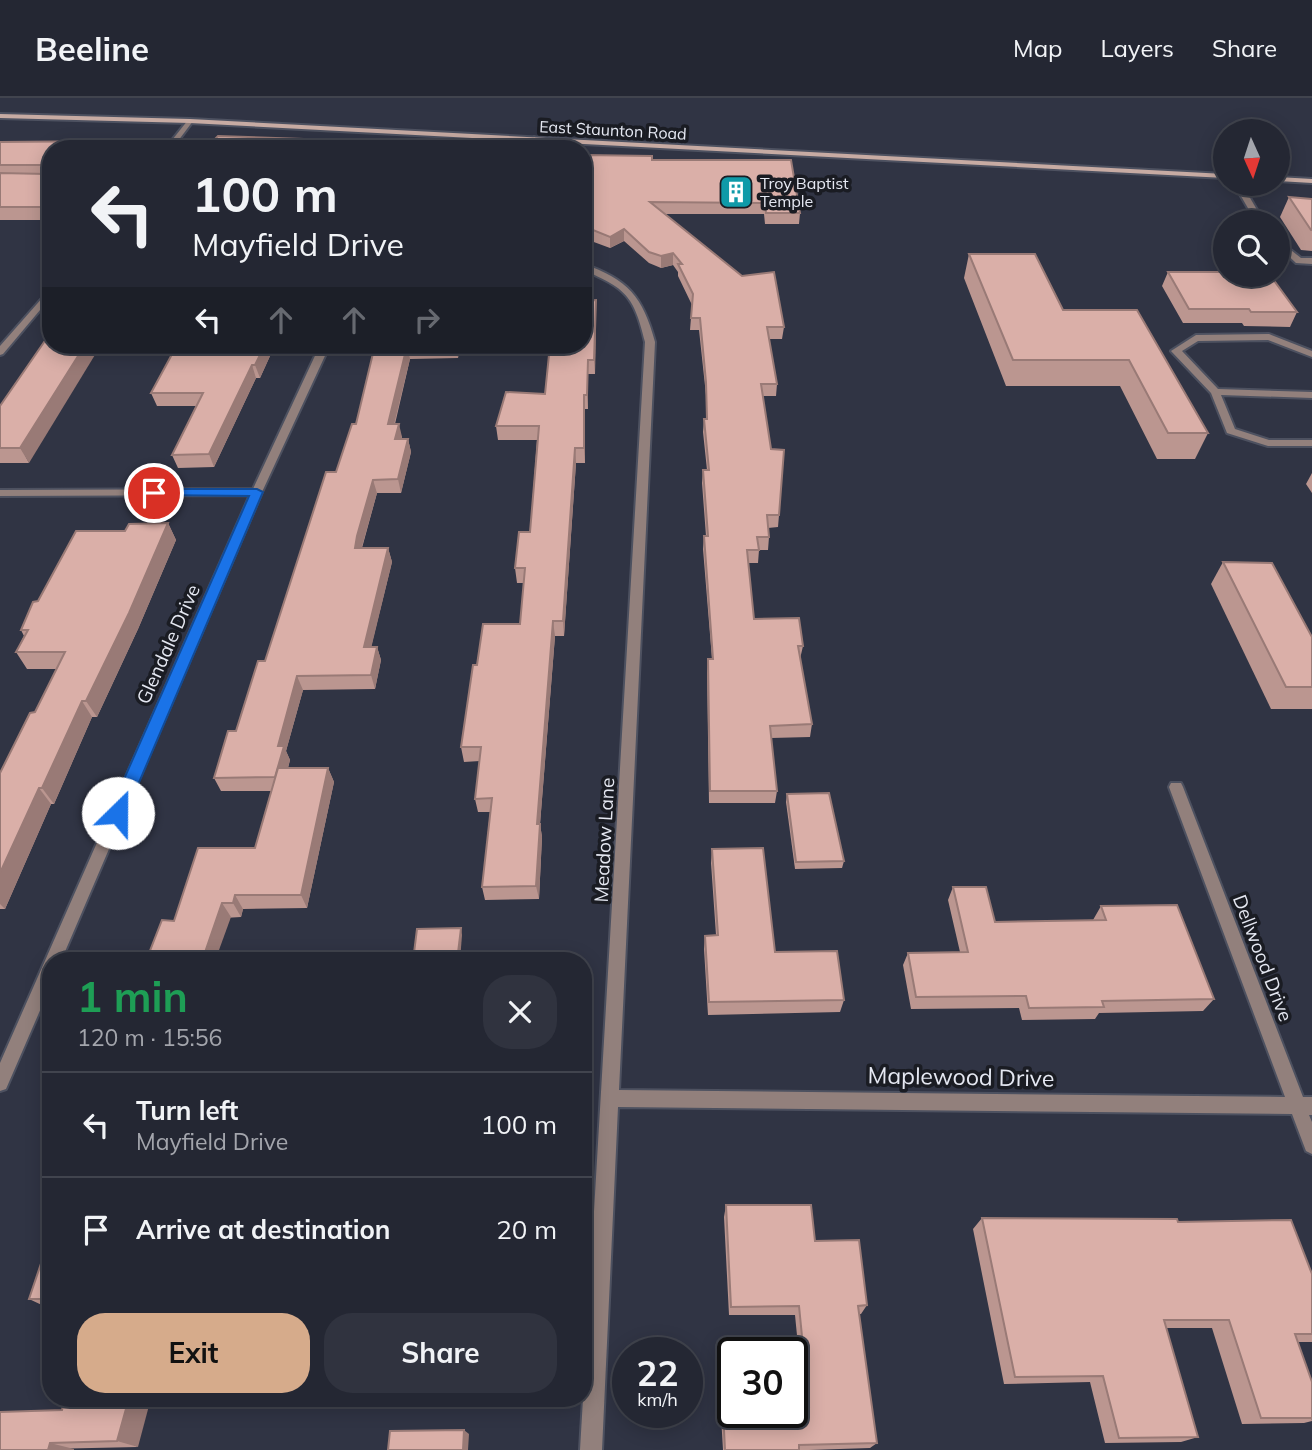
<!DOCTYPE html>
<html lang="en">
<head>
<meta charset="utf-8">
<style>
	:root { --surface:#242733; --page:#30333f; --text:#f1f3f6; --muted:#a3a5ac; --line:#41444e; --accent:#d6ab8b }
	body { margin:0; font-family:Mulish,sans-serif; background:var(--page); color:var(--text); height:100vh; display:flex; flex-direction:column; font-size:26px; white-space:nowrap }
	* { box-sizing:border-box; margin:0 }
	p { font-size:23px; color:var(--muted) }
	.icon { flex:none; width:38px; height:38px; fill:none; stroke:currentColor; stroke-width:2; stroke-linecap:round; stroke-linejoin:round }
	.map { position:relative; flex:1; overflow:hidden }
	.sheet { position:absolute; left:42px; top:854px; width:550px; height:455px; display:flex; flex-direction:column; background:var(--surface); border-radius:28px; box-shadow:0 4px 18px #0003,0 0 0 2px var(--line) }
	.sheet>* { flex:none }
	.banner { position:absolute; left:42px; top:42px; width:550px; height:214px; border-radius:28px; box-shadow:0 4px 18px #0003,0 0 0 2px var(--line); background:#242733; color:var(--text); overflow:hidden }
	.needle { width:46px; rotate:177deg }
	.tools { position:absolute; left:1213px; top:21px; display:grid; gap:14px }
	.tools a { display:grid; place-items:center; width:77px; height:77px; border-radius:50%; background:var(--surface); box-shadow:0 4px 18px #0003,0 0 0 2px var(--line); font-size:35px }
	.speed { position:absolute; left:612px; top:1239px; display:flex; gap:14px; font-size:35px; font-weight:700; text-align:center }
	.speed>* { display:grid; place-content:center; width:91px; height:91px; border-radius:50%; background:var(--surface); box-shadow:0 4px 18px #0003,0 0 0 2px var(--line); line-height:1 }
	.speed small { font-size:18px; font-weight:400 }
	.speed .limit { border:4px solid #111; border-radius:10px; background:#fff; color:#111 }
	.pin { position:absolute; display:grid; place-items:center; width:60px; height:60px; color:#fff; margin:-30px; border:4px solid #fff; border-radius:50%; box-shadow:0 2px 7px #0007 }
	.me { position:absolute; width:77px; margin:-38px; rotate:23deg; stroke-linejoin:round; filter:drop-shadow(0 0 5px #0008) }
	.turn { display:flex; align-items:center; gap:24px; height:147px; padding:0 35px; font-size:32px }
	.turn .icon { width:91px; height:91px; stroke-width:2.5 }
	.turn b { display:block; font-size:49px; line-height:60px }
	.lanes { display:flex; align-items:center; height:66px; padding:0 35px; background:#0003; justify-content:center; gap:35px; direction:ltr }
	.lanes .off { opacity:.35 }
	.round { display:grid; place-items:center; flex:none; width:74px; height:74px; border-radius:28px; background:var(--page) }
	.overview { display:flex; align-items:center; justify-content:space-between; height:119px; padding:0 35px }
	h1 { font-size:42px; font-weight:700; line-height:52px; color:#1e9e55 }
	.primary-button { display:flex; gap:14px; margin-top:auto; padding:14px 35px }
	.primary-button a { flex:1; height:80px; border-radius:28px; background:var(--accent); color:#111; font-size:28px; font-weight:700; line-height:80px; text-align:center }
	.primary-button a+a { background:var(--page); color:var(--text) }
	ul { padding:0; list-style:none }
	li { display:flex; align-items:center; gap:21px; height:105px; padding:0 35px; border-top:2px solid var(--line) }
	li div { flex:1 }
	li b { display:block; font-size:26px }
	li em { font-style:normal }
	header { display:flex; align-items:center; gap:42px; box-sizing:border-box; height:98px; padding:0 35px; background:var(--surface); border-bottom:2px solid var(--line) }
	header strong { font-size:33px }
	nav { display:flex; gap:38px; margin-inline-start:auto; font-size:24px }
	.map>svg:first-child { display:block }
</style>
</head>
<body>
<header>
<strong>Beeline</strong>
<nav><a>Map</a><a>Layers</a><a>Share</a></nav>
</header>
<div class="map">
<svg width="1312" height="1352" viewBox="0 0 1312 1352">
	<rect width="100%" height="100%" fill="#303444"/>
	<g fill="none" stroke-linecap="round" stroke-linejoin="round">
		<defs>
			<g id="lane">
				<path d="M 1234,86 L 1242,86 L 1264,124 L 1256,124 Z"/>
				<path d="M 1278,142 L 1301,160 L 1312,160 L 1312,166 L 1296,165 L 1278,148 Z"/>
				<path d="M 1269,236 L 1312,253 L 1312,259 L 1268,242 L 1198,243 L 1182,253 L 1218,291 L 1312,294 L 1312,300 L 1221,297 L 1235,331 L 1269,342 L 1312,342 L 1312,348 L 1268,348 L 1227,335 L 1211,295 L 1171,253 L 1196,237 Z"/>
			</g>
			<g id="street">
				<path d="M 188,22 L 193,23 L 172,51 L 165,51 Z"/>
				<path d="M 534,39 L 537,41 L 533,51 L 526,51 Z"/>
				<path d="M 583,166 C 628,181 643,199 655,244 L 619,992 L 1285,999 L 1169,689 L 1171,685 L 1181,685 L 1183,689 L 1303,999 L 1312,999 L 1312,1017 L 1309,1017 L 1312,1024 L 1312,1056 L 1306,1053 L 1292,1016 L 618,1009 L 602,1352 L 580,1352 L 645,244 C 634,198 626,190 583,172 Z"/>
				<path d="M 51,190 L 51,199 L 3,256 L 0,257 L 0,248 Z"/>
				<path d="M 320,247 L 330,247 L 262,394 L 61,863 L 51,863 L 51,887 L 6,991 L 0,993 L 0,965 L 250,397 L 0,398 L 0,392 L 253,391 Z"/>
			</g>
			<g id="secondary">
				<path d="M 0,16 L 190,21 L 1225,76 L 1225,80 L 190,25 L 0,20 Z"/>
				<path d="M 1278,79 L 1312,81 L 1312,85 L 1278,83 Z"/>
			</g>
		</defs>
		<use href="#lane" stroke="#4d5160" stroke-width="4"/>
		<use href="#street" stroke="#4d5160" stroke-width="4"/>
		<use href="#secondary" stroke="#4d5160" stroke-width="4"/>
		<use href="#lane" fill="#92807c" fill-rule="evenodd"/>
		<use href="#street" fill="#92807c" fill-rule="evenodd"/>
		<use href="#secondary" fill="#c7aba3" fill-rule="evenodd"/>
	</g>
	<g fill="#bb9690">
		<path d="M 0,44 L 51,51 L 51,122 L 0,122 Z"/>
		<path d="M 583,57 L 652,62 L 800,115 L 799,126 L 765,126 L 764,116 L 665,116 L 784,229 L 782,241 L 769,241 L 777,286 L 776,298 L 763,298 L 779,417 L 778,429 L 768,430 L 769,439 L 768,452 L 759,452 L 758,465 L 748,465 L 754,521 L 803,548 L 800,561 L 812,626 L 810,639 L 771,640 L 777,693 L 775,705 L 709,705 L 707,574 L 708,561 L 712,561 L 703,451 L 704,438 L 706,438 L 702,385 L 703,372 L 707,372 L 703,334 L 704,321 L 707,321 L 706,297 L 699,232 L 690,232 L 692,207 L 678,178 L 678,174 L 673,167 L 661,170 L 649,165 L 624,143 L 610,150 L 583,140 Z"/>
		<path d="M 1289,99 L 1312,101 L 1312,153 L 1301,152 L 1280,119 Z"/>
		<path d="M 969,156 L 1063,212 L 1137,212 L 1208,335 L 1195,361 L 1157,361 L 1120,288 L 1006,288 L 964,180 Z"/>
		<path d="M 1168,174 L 1297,214 L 1290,229 L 1244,228 L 1242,225 L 1183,225 L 1162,188 Z"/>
		<path d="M 596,202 L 595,276 L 588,276 L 588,311 L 585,311 L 585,365 L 576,365 L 564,538 L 555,538 L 540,726 L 542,739 L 539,801 L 485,802 L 482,789 L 490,714 L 478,714 L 475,701 L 480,663 L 464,664 L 461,649 L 477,567 L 520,526 L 524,485 L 517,485 L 515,470 L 530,434 L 537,342 L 498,342 L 496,328 L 545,296 L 549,254 L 531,254 L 531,247 L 583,247 Z"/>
		<path d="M 275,247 L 260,280 L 256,280 L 214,369 L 178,370 L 172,357 L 196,308 L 157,308 L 151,295 Z"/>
		<path d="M 375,247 L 460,247 L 458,260 L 410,261 L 395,326 L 402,339 L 402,341 L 408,341 L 411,354 L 401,395 L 377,395 L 362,450 L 388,450 L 392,464 L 371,549 L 377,549 L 381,562 L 375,591 L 303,592 L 286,653 L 290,662 L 288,670 L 328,670 L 334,684 L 307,810 L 243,811 L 241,819 L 174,823 L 255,750 L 271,693 L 221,693 L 214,680 L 236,633 L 265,563 L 336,374 L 356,326 Z"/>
		<path d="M 0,308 L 29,365 L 0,365 Z"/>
		<path d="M 1312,375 L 1312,395 L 1306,386 Z"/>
		<path d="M 168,425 L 176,442 L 138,531 L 97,619 L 92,619 L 54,706 L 51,706 L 5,811 L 0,811 L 0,675 L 35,614 L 57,571 L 27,571 L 16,554 L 24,538 L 21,532 L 38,503 L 125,433 Z"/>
		<path d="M 1223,464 L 1312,539 L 1312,611 L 1271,611 L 1211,486 Z"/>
		<path d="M 787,696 L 844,763 L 842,770 L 795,771 L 786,704 Z"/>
		<path d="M 712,751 L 775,854 L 844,902 L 840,914 L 708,917 L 704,851 L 705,838 L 716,837 L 711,765 Z"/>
		<path d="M 953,789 L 995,824 L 1093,822 L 1101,808 L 1214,901 L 1203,913 L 1099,915 L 1095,921 L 1022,922 L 1019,910 L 911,911 L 903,867 L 908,855 L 960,854 L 948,802 Z"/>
		<path d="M 726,1107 L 815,1143 L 867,1207 L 861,1216 L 859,1216 L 877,1345 L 870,1350 L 809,1352 L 723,1352 L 721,1318 L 723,1312 L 804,1309 L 795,1217 L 729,1217 L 724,1119 Z"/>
		<path d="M 982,1120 L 1178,1124 L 1312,1176 L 1312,1244 L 1298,1244 L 1312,1323 L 1304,1325 L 1242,1326 L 1212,1230 L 1166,1230 L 1198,1339 L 1181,1344 L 1105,1345 L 1090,1284 L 1004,1286 L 973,1131 Z"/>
		<path d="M 51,1136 L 51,1208 L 44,1208 L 29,1201 Z"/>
		<path d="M 62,1312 L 138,1349 L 0,1352 Z"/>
	</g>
	<g fill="#997a76">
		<path d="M 113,43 L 116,51 L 107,51 Z"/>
		<path d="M 624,131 L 624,143 L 610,150 L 610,139 Z"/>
		<path d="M 673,155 L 673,167 L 661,170 L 661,158 Z"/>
		<path d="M 596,202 L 596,216 L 595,276 L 594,262 Z"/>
		<path d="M 85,247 L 101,247 L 29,365 L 20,350 Z"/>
		<path d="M 265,247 L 275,247 L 260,280 L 255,267 Z"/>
		<path d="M 456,247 L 460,247 L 458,260 Z"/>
		<path d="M 407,248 L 410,261 L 391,339 L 388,326 Z"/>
		<path d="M 588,262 L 588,311 L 587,297 Z"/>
		<path d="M 252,267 L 256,280 L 214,369 L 209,356 Z"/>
		<path d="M 584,297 L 585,311 L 585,365 L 584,350 Z"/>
		<path d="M 399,326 L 402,339 L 398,354 L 395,341 Z"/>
		<path d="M 408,341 L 411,354 L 401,395 L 398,381 Z"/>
		<path d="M 575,350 L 576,365 L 564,538 L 563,523 Z"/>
		<path d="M 373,382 L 377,395 L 361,452 L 355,450 L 357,438 Z"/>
		<path d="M 168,425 L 176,442 L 138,531 L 97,619 L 86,603 Z"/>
		<path d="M 388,450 L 392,464 L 368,563 L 364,549 Z"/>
		<path d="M 553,523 L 555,538 L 539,739 L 537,726 Z"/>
		<path d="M 377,549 L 381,562 L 375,591 L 371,577 Z"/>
		<path d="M 297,578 L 303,592 L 286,653 L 290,662 L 282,692 L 276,679 L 278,648 Z"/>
		<path d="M 82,603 L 92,619 L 54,706 L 42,690 Z"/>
		<path d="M 328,670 L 334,684 L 307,810 L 301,797 Z"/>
		<path d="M 39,690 L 51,706 L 5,811 L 0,806 L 0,775 Z"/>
		<path d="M 540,726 L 542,739 L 539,801 L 536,788 Z"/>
		<path d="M 235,797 L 243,811 L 241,819 L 233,805 Z"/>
		<path d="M 222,805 L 231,819 L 215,863 L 202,863 Z"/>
		<path d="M 461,830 L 462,837 L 460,863 L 457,863 Z"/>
		<path d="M 129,1300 L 151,1300 L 138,1349 L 117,1343 Z"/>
		<path d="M 464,1332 L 469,1336 L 468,1352 L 463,1352 Z"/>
		<path d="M 50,1345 L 74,1351 L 74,1352 L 48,1352 Z"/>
	</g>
	<g fill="#daafa8" stroke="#997a76" stroke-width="2">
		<path d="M 218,38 L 331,42 L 329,45 L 355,45 L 352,51 L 205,51 Z"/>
		<path d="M 113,43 L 107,51 L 51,51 L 51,109 L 0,109 L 0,75 L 46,76 L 48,73 L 46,67 L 0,67 L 0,44 Z"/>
		<path d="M 422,48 L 463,51 L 420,51 Z"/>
		<path d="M 583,57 L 652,58 L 652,62 L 791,62 L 800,115 L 766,115 L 765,105 L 650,104 L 742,178 L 774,174 L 784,229 L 767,229 L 777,286 L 761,286 L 771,351 L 784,352 L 779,417 L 767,417 L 769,439 L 757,439 L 759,452 L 747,452 L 754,521 L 799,520 L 803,548 L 798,548 L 812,626 L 770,628 L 777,693 L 710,693 L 708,561 L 713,561 L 704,438 L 708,438 L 703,372 L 709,372 L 704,321 L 707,321 L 706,284 L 700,220 L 691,220 L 693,196 L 678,166 L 682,166 L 673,155 L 661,158 L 649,154 L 624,131 L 610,139 L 583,128 Z"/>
		<path d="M 1289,99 L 1312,101 L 1312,132 L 1311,132 Z"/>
		<path d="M 969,156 L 1035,156 L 1063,212 L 1137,212 L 1208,335 L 1168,335 L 1129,262 L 1013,262 Z"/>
		<path d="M 1168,174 L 1225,174 L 1225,177 L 1270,177 L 1297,214 L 1251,214 L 1249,211 L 1189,211 Z"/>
		<path d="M 596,202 L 594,262 L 588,262 L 587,297 L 584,297 L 584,350 L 575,350 L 563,523 L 553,523 L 537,726 L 540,726 L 536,788 L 482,789 L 492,700 L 475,701 L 481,649 L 461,649 L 473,567 L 477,567 L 483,526 L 520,526 L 525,470 L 515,470 L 519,434 L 530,434 L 539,328 L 496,328 L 506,294 L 545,296 L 550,247 L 583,247 L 583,203 Z"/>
		<path d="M 49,237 L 51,237 L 51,247 L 85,247 L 20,350 L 0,350 L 0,308 Z"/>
		<path d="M 177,247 L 265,247 L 255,267 L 252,267 L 209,356 L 172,357 L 203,295 L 151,295 Z"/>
		<path d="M 375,247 L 456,247 L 407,248 L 388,326 L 399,326 L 395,341 L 408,341 L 398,381 L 373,382 L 357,438 L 355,450 L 388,450 L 364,549 L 377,549 L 371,577 L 297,578 L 278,648 L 284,648 L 275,679 L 214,680 L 228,633 L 236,633 L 258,563 L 265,563 L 326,374 L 336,374 L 352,326 L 356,326 Z"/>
		<path d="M 168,425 L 129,515 L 86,603 L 82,603 L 42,690 L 39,690 L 0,775 L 0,675 L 30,615 L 35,614 L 65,554 L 16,554 L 28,532 L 21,532 L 33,504 L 38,503 L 76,433 L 125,433 L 129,426 Z"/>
		<path d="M 1223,464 L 1272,465 L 1312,539 L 1312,589 L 1286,589 Z"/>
		<path d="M 278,670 L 328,670 L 301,797 L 235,797 L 233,805 L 222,805 L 202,863 L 146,863 L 162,822 L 174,823 L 198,750 L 255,750 Z"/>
		<path d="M 829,695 L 844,763 L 796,764 L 787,696 Z"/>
		<path d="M 763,750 L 775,854 L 837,853 L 844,902 L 709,904 L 705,838 L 718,837 L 712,751 Z"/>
		<path d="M 953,789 L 986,789 L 995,824 L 1106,822 L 1101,808 L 1177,807 L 1214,901 L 1102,903 L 1104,909 L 1029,910 L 1026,898 L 916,899 L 908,855 L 968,854 Z"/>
		<path d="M 461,830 L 457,863 L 413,863 L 417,831 Z"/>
		<path d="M 518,856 L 517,863 L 462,863 L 462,858 Z"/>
		<path d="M 726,1107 L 811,1107 L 815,1143 L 859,1142 L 867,1207 L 858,1208 L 877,1345 L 799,1347 L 799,1352 L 725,1352 L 723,1312 L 733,1311 L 733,1314 L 793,1314 L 793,1309 L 809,1309 L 799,1208 L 731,1209 Z"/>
		<path d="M 982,1120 L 1177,1121 L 1178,1124 L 1291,1122 L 1312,1176 L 1312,1236 L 1295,1236 L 1312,1284 L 1312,1320 L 1261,1320 L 1229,1222 L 1164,1222 L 1198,1339 L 1119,1340 L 1103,1278 L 1015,1279 Z"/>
		<path d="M 51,1136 L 51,1201 L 29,1201 Z"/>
		<path d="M 65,1300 L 129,1300 L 117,1343 L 50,1345 L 48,1352 L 0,1352 L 0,1314 L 62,1312 Z"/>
		<path d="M 464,1332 L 463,1352 L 388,1352 L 390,1333 Z"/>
	</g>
	<path fill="#1a73e8" stroke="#114b97" stroke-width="2" d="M 154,391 L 257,391 L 263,394 L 126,715 L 118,721 L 109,715 L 249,398 L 150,397 L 150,392 Z"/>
	<defs>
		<symbol id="building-square" viewBox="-11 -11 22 22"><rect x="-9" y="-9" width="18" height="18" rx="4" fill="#0f9aa8" stroke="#1a1c23"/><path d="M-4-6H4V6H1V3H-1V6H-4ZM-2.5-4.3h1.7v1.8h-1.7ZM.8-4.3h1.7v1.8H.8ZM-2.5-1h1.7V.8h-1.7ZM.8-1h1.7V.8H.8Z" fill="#fff"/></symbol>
	</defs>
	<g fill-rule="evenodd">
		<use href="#building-square" x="717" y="75" width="38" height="38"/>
	</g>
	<g text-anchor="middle" stroke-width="7" stroke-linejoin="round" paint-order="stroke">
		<g font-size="16" fill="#e5e8f2" stroke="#1a1c23">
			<text transform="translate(613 32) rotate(3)" y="6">East Staunton Road</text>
		</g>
		<g font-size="16" fill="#e5e8f2" stroke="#1a1c23" text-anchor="start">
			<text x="760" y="91">Troy Baptist<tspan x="760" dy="18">Temple</tspan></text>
		</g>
		<g font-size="19" fill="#e5e8f2" stroke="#1a1c23">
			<text transform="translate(168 546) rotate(-66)" y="7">Glendale Drive</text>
			<text transform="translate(604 742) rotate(-87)" y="7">Meadow Lane</text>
			<text transform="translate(1263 860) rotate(69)" y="7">Dellwood Drive</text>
		</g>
		<g font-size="23" fill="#e5e8f2" stroke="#1a1c23">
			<text transform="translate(961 979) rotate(1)" y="8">Maplewood Drive</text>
		</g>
	</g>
</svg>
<div class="tools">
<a><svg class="needle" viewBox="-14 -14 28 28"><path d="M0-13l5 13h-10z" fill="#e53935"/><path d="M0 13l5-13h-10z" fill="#a3a5ac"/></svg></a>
<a><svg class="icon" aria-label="search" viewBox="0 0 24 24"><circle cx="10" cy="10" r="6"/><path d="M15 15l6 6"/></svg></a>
</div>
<div class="speed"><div>22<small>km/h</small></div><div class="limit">30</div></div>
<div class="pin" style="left:154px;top:395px;background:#d93025"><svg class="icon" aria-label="arrive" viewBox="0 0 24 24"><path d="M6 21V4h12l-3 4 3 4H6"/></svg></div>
<svg class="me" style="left:118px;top:715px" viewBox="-20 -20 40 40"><circle r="19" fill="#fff"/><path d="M0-13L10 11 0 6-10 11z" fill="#1a73e8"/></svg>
<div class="banner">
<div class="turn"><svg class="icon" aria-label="left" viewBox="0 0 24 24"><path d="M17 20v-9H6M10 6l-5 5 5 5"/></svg><div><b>100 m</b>Mayfield Drive</div></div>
<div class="lanes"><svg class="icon" aria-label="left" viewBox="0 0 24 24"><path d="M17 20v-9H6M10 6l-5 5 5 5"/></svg><svg class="icon off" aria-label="ahead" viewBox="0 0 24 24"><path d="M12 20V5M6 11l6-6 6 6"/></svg><svg class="icon off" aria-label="ahead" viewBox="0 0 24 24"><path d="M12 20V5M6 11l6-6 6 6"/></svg><svg class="icon off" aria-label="right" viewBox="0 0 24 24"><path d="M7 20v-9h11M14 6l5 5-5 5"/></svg></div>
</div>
<section class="sheet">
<div class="overview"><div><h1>1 min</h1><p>120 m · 15:56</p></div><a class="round"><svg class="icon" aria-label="close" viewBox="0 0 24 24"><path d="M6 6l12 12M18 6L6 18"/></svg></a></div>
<ul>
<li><svg class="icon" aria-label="left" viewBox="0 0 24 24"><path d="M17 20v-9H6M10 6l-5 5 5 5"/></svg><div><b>Turn left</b><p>Mayfield Drive</p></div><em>100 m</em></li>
<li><svg class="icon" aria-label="arrive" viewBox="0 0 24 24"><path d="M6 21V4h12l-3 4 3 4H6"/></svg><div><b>Arrive at destination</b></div><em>20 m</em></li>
</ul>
<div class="primary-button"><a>Exit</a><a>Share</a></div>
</section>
</div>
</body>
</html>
